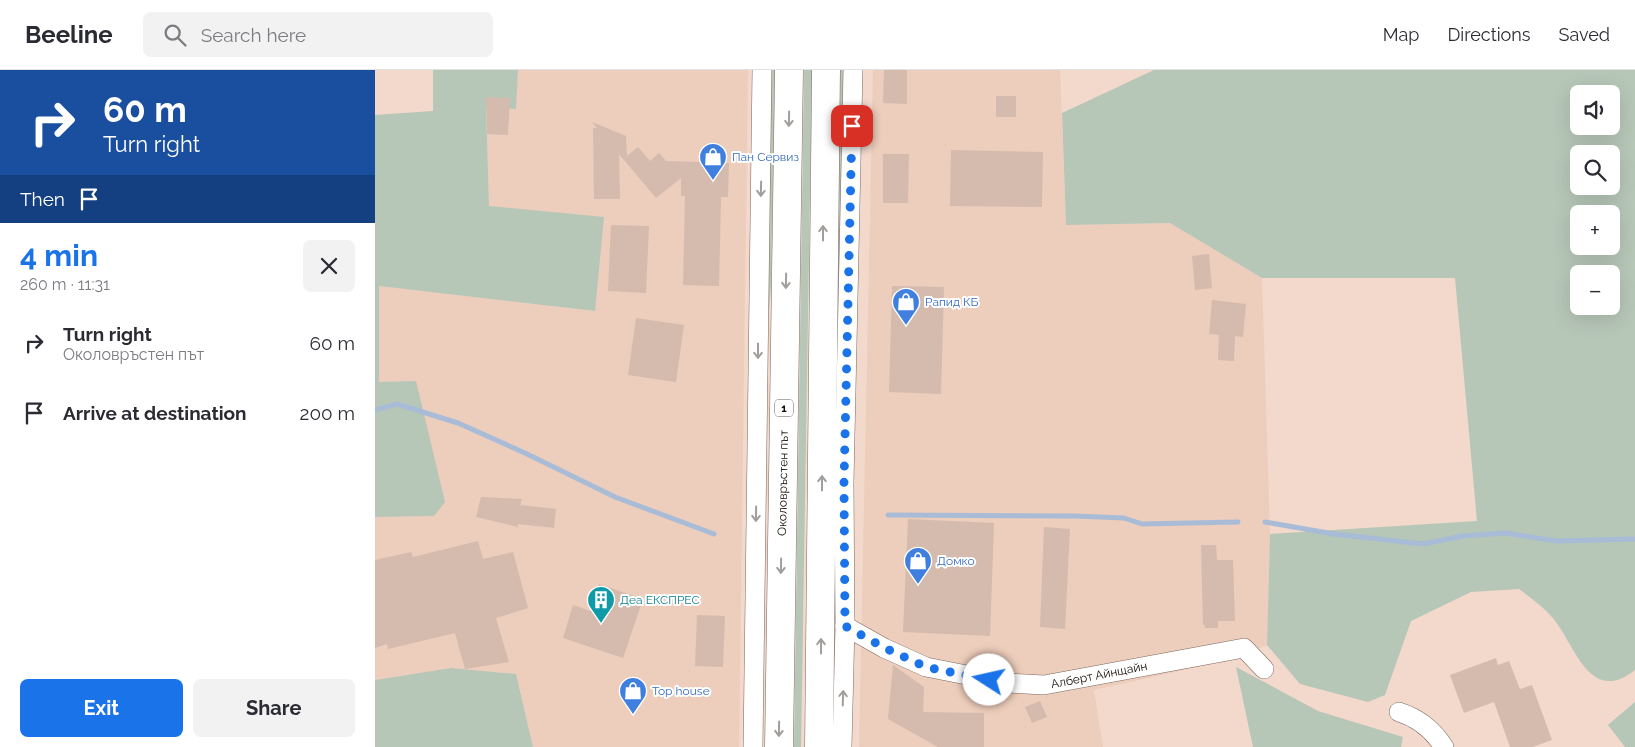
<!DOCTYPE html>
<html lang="en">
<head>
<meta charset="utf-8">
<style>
	:root { --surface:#fff; --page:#f2f2f3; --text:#2b2b33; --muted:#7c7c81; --line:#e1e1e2; --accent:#1a73e8 }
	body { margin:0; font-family:Raleway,sans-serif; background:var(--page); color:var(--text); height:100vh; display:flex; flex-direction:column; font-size:19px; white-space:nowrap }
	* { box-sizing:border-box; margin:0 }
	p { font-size:16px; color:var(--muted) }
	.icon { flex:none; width:28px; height:28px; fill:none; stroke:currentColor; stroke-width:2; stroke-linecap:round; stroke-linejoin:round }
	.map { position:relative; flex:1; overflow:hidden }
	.panel { display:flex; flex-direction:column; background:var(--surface); width:375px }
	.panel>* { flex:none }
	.top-card { background:#1a4fa0; color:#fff; overflow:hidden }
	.controls { position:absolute; left:1195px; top:15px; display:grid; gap:10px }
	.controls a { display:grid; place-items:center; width:50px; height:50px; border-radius:8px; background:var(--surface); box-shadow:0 5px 20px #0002; font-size:25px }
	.pin { position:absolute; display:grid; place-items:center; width:42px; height:42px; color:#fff; margin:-21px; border-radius:10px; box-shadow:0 2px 8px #0006 }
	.me { position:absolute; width:55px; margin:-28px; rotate:280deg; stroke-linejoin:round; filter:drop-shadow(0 0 4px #0008) }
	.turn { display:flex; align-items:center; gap:18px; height:105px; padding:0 20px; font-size:22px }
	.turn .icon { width:65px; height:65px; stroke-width:2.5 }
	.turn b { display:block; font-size:35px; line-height:42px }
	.then { display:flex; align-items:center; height:48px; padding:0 20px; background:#0003; gap:10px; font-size:19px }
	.round { display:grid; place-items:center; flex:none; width:52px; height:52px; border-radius:8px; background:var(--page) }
	.headline { display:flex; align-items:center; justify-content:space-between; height:85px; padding:0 20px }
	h1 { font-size:30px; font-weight:700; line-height:38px; color:var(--accent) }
	.action { display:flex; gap:10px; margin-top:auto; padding:10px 20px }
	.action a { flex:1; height:58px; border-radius:8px; background:var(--accent); color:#fff; font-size:20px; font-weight:700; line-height:58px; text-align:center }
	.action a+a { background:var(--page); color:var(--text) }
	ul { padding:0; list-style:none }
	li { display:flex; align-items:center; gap:15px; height:70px; padding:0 20px }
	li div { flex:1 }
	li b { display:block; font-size:19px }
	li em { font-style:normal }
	header { display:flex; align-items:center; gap:30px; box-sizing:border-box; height:70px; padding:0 25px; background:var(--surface); border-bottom:1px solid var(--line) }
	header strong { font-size:24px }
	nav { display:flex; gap:28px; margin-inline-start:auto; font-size:18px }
	.search { width:350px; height:45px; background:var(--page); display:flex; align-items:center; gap:12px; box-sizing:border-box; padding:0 18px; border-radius:8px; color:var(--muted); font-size:19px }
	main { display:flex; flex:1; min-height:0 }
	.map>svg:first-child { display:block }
</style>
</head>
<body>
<header>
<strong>Beeline</strong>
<div class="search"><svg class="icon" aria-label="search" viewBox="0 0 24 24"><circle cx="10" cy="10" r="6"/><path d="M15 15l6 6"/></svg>Search here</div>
<nav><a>Map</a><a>Directions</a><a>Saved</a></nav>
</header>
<main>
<section class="panel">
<div class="top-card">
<div class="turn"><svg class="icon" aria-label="right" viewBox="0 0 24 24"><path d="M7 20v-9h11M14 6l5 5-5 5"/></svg><div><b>60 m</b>Turn right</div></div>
<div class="then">Then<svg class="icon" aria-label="arrive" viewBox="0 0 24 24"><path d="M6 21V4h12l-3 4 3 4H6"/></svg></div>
</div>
<div class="headline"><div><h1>4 min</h1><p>260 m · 11:31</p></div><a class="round"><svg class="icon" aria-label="close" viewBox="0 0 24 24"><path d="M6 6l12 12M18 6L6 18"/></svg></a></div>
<ul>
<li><svg class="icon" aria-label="right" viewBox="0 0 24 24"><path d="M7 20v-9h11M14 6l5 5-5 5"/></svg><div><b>Turn right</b><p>Околовръстен път</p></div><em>60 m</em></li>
<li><svg class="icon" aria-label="arrive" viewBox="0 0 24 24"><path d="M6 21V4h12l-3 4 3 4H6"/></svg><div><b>Arrive at destination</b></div><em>200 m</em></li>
</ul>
<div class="action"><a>Exit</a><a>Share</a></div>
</section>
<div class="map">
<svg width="1260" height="677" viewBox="0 0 1260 677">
	<rect width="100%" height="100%" fill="#f2d9cc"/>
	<g fill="#edcdbb">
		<path d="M 143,0 L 373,0 L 364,677 L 158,677 L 141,604 L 76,598 L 0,610 L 0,447 L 59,446 L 4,312 L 4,216 L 220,241 L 114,136 L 111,36 L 141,39 Z"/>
		<path d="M 498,0 L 685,0 L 691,155 L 795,153 L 887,208 L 895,464 L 892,575 L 863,588 L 719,620 L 728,677 L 484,677 Z"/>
	</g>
	<g fill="#b6c6b7" fill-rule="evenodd">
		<path d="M 58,0 L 143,0 L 141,39 L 111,36 L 114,136 L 229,147 L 220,241 L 4,216 L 4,312 L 41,311 L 70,432 L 59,446 L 0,447 L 0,45 L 58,41 Z"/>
		<path d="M 394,0 L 400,0 L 396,217 L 389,300 Z"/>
		<path d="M 429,0 L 437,0 L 426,677 L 419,677 Z"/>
		<path d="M 461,0 L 469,0 L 464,299 L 457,221 Z"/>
		<path d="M 779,0 L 1260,0 L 1260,600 C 1213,637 1200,572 1176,546 C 1167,536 1155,527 1144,519 L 1096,522 L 1036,551 L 1010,625 L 993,632 L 925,614 L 892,575 L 895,464 L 1102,451 L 1080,208 L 887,208 L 795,153 L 691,155 L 687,43 ZM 1204,24 L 1236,24 L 1236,56 L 1204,56 ZM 1204,84 L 1236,84 L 1236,116 L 1204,116 ZM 1204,144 L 1236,144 L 1236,176 L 1204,176 ZM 1204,204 L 1236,204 L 1236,236 L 1204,236 Z"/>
		<path d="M 861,597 L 943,641 L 1028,667 L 1026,677 L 878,677 Z"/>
		<path d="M 76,598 L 141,604 L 158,677 L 0,677 L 0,610 Z"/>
		<path d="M 1260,632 L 1260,677 L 1250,677 L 1233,655 Z"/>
	</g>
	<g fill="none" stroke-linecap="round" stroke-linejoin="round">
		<g stroke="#a8bcd7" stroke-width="5">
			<path d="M 0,340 L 22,334 L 83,353 L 150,383 L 240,427 L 339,464"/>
			<path d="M 513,445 L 700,446 L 749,448 L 767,454 L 863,452"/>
			<path d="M 890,452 L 959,464 L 1048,474 L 1088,466 L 1130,463 L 1182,471 L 1260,469"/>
		</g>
	</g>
	<g fill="#d4bbae">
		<path d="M 509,0 L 532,0 L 532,34 L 508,33 Z"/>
		<rect x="621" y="26" width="20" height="21"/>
		<path d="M 111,27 L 135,28 L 133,65 L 112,64 Z"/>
		<path d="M 217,52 L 251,66 L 252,86 L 263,77 L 275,91 L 284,83 L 291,91 L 354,93 L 353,127 L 346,127 L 344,216 L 308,215 L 310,126 L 306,126 L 306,108 L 281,128 L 244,84 L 245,129 L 219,129 L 218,58 L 222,58 Z"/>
		<path d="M 576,80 L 668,82 L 667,137 L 575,136 Z"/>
		<path d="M 508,84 L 534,84 L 533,133 L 508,133 Z"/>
		<path d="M 236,155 L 274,156 L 271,223 L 233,221 Z"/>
		<path d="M 834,184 L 837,218 L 820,220 L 817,186 Z"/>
		<path d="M 517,216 L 569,217 L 566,324 L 514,322 Z"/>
		<path d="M 837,230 L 871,234 L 868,267 L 860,266 L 859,291 L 843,290 L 844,265 L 834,264 Z"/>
		<path d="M 261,248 L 309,255 L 301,312 L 253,305 Z"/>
		<path d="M 106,427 L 147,429 L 145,435 L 181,439 L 179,458 L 143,454 L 143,457 L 101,447 Z"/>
		<path d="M 533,449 L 619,453 L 615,566 L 528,562 Z"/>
		<path d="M 669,457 L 695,459 L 690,559 L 665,557 Z"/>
		<path d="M 103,471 L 108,489 L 138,482 L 153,538 L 121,548 L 134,592 L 90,599 L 80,563 L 13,579 L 12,574 L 0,578 L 0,490 L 36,482 L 38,487 Z"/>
		<path d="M 826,475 L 841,475 L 842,490 L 858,490 L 860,551 L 843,551 L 843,558 L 830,558 L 830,555 L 828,555 Z"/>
		<path d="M 224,514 L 268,529 L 248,588 L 188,568 L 198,535 L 215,541 Z"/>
		<path d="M 322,545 L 350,546 L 348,597 L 320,596 Z"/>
		<path d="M 1121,588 L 1123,595 L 1134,591 L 1145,619 L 1157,615 L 1177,670 L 1158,677 L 1135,677 L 1119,632 L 1089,643 L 1075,605 Z"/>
		<path d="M 518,595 L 549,617 L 548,642 L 609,643 L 609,677 L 563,677 L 513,649 Z"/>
		<path d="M 665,631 L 672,647 L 657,653 L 650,637 Z"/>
	</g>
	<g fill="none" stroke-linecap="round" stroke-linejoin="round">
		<defs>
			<g id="street">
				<path d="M 470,556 L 509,578 L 551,597 L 632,613 L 669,615 L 869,578 L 889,599"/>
				<path d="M 1024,642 C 1043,648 1058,660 1069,677"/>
				<path d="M 378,677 L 387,0"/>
				<path d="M 467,677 L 470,556 L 469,412 L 478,0"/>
			</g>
			<g id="highway">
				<path d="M 404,677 L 414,0"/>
				<path d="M 444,677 L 451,0"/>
			</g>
		</defs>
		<use href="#street" stroke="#7d675b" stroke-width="20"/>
		<use href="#highway" stroke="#7d675b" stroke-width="29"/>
		<use href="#street" stroke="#fff" stroke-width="19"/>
		<use href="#highway" stroke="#fff" stroke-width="28"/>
	</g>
	<defs><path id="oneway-shaft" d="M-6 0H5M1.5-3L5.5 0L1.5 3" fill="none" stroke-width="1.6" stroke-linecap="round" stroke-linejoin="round" transform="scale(1.25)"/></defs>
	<g stroke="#a19e9c">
		<use href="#oneway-shaft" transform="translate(414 49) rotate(91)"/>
		<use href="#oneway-shaft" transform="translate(386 119) rotate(91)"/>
		<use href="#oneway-shaft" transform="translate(448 163) rotate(-90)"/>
		<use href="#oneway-shaft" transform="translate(411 211) rotate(91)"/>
		<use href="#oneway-shaft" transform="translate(383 281) rotate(90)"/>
		<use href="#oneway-shaft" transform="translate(447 413) rotate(-90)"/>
		<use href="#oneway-shaft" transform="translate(381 444) rotate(91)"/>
		<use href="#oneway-shaft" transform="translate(406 496) rotate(91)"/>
		<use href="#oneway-shaft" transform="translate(446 576) rotate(-90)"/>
		<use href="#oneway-shaft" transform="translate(468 628) rotate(-88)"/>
		<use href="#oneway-shaft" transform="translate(404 659) rotate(91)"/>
	</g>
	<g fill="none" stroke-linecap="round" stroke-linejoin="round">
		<path stroke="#1a73e8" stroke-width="9" stroke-dasharray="0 16.2" d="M 477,56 L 469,412 L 470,556 L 510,578 L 551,597 L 614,610"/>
	</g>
	<defs>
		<symbol id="shop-pin" viewBox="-11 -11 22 30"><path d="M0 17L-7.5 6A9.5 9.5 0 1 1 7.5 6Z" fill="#3f7fe0" stroke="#fff"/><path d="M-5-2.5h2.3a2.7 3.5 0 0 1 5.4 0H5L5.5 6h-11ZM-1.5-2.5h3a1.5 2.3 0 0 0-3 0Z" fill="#fff"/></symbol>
		<symbol id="building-pin" viewBox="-11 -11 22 30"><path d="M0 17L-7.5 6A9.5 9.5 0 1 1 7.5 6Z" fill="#0f9aa8" stroke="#fff"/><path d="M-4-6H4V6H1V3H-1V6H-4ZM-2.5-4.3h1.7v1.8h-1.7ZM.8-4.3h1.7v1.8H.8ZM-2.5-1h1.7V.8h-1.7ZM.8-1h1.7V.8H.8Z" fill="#fff"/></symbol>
	</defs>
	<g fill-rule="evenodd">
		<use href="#shop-pin" x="322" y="71" width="32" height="43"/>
		<use href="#shop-pin" x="515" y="216" width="32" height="43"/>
		<use href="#shop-pin" x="527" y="475" width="32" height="43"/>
		<use href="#building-pin" x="210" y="514" width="32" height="43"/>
		<use href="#shop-pin" x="242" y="605" width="32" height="43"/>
	</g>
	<g text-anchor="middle" stroke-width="4" stroke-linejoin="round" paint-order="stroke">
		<rect fill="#fff" stroke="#5b5652" stroke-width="1" x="400" y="329.5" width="18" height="17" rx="4"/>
		<g font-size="11" font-weight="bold" fill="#150d08">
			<text x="409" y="342">1</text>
		</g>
		<g font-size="12" fill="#366cbe" stroke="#fff" text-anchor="start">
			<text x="357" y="91">Пан Сервиз</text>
			<text x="550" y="236">Рапид КБ</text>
			<text x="562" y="495">Домко</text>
			<text x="277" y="625">Top house</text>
		</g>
		<g font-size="12" fill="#150d08" stroke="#fff">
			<text transform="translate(408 413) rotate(-89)" y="4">Околовръстен път</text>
			<text transform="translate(724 605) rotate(-11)" y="4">Алберт Айнщайн</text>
		</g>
		<g font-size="12" fill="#0d838f" stroke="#fff" text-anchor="start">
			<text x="245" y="534">Деа ЕКСПРЕС</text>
		</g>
	</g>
</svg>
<div class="controls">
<a><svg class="icon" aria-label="sound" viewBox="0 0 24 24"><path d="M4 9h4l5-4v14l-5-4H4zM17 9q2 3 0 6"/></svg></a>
<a><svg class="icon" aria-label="search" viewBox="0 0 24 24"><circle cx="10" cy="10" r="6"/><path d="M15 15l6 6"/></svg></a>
<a>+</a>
<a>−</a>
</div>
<div class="pin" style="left:477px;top:56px;background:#d93025"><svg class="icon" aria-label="arrive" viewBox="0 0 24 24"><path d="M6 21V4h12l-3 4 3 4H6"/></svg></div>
<svg class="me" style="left:614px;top:610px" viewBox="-20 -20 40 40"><circle r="19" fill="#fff"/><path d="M0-13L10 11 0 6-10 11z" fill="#1a73e8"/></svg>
</div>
</main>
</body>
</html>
